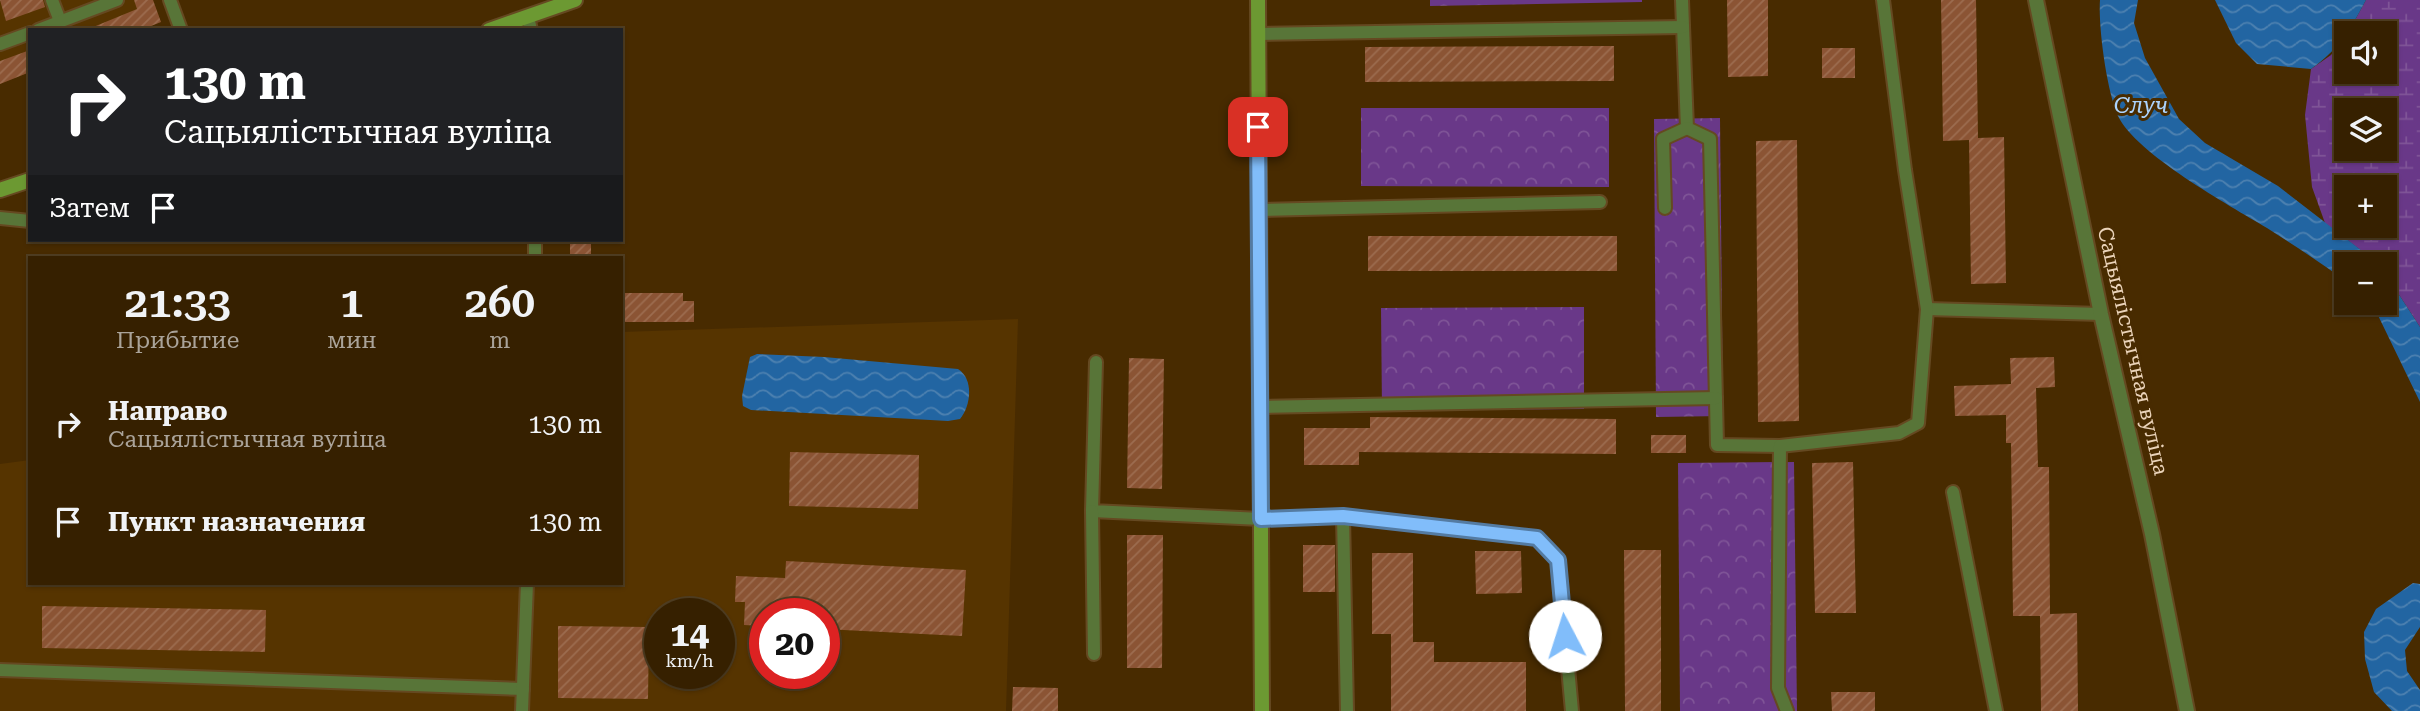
<!DOCTYPE html>
<html lang="ru">
<head>
<meta charset="utf-8">
<style>
	:root { --surface:#362000; --page:#412d0f; --text:#f1f3f6; --muted:#aaa399; --line:#503e22 }
	body { margin:0; font-family:"Roboto Serif",serif; background:var(--page); color:var(--text); height:100vh; display:flex; flex-direction:column; font-size:26px; white-space:nowrap }
	* { box-sizing:border-box; margin:0 }
	p { font-size:23px; color:var(--muted) }
	.icon { flex:none; width:38px; height:38px; fill:none; stroke:currentColor; stroke-width:2; stroke-linecap:round; stroke-linejoin:round }
	.map { position:relative; flex:1; overflow:hidden }
	.panel { position:absolute; left:28px; top:256px; width:595px; height:329px; display:flex; flex-direction:column; background:var(--surface); border-radius:0px; box-shadow:0 2px 5px #0004,0 0 0 2px var(--line) }
	.panel>* { flex:none }
	.hud { position:absolute; left:28px; top:28px; width:595px; height:214px; border-radius:0px; box-shadow:0 2px 5px #0004,0 0 0 2px var(--line); background:#202124; color:#fff; overflow:hidden }
	.buttons { position:absolute; left:2334px; top:21px; display:grid; gap:14px }
	.buttons a { display:grid; place-items:center; width:63px; height:63px; border-radius:0px; background:var(--surface); box-shadow:0 2px 5px #0004,0 0 0 2px var(--line); font-size:35px }
	.speed { position:absolute; left:644px; top:598px; display:flex; gap:14px; font-size:35px; font-weight:700; text-align:center }
	.speed>* { display:grid; place-content:center; width:91px; height:91px; border-radius:50%; background:var(--surface); box-shadow:0 2px 5px #0004,0 0 0 2px var(--line); line-height:1 }
	.speed small { font-size:18px; font-weight:400 }
	.speed .limit { border:10px solid #d22; background:#fff; color:#111 }
	.pin { position:absolute; display:grid; place-items:center; width:60px; height:60px; color:#fff; margin:-30px; border-radius:14px; box-shadow:0 4px 10px #0006 }
	.me { position:absolute; width:77px; margin:-38px; rotate:355deg; stroke-linejoin:round; filter:drop-shadow(0 0 5px #0008) }
	.turn { display:flex; align-items:center; gap:24px; height:147px; padding:0 21px; font-size:32px }
	.turn .icon { width:91px; height:91px; stroke-width:2.5 }
	.turn b { display:block; font-size:49px; line-height:60px }
	.then { display:flex; align-items:center; height:66px; padding:0 21px; background:#0003; gap:14px; font-size:26px }
	.eta { display:flex; justify-content:space-evenly; align-items:center; height:119px; text-align:center }
	.eta b { font-size:42px; font-weight:600; line-height:49px }
	ul { padding:0; list-style:none }
	li { display:flex; align-items:center; gap:21px; height:98px; padding:0 21px }
	li div { flex:1 }
	li b { display:block; font-size:26px }
	li em { font-style:normal }
	.map>svg:first-child { display:block }
</style>
</head>
<body>
<div class="map">
<svg width="2420" height="711" viewBox="0 0 2420 711">
	<defs>
		<pattern id="wetland-marsh" width="20" height="14" patternUnits="userSpaceOnUse" patternTransform="scale(1.75)"><rect width="20" height="14" fill="#693888"/><path d="M1 5h8M5 5V1M11 12h8M15 12V8" fill="none" stroke="#7f5497"/></pattern>
		<pattern id="park-crowns" width="20" height="18" patternUnits="userSpaceOnUse" patternTransform="scale(1.75)"><rect width="20" height="18" fill="#693888"/><path d="M2 6a3 3 0 1 1 6 0M12 15a3 3 0 1 1 6 0" fill="none" stroke="#7f5497"/></pattern>
		<pattern id="water-waves" width="16" height="10" patternUnits="userSpaceOnUse" patternTransform="scale(1.75)"><rect width="16" height="10" fill="#2265a2"/><path d="M0 5q4-4 8 0t8 0" fill="none" stroke="#4d81b0"/></pattern>
		<pattern id="building-hatch" width="6" height="6" patternUnits="userSpaceOnUse" patternTransform="scale(1.75)"><rect width="6" height="6" fill="#8b5434"/><path d="M-1 1l2-2M0 6l6-6M5 7l2-2" fill="none" stroke="#9c6c4f"/></pattern>
	</defs>
	<rect width="100%" height="100%" fill="#482b00"/>
	<g fill="#563400" fill-rule="evenodd">
		<path d="M 0,0 L 153,0 L 161,22 L 141,30 L 30,30 L 30,72 L 0,84 Z"/>
		<path d="M 1018,319 L 1006,711 L 0,711 L 0,464 L 30,460 L 30,583 L 621,583 L 621,332 ZM 660,614 L 719,614 L 719,674 L 660,674 ZM 765,614 L 824,614 L 824,674 L 765,674 Z"/>
	</g>
	<path fill="url(#wetland-marsh)" fill-rule="evenodd" d="M 2366,0 L 2420,0 L 2420,327 L 2385,273 L 2385,264 L 2379,264 L 2325,223 L 2312,187 L 2305,115 L 2311,69 L 2331,55 L 2347,35 L 2347,72 L 2385,72 L 2385,33 L 2348,33 ZM 2347,110 L 2385,110 L 2385,149 L 2347,149 ZM 2347,187 L 2385,187 L 2385,226 L 2347,226 Z"/>
	<g fill="url(#park-crowns)">
		<path d="M 1430,0 L 1642,0 L 1642,2 L 1430,6 Z"/>
		<path d="M 1361,108 L 1609,108 L 1609,187 L 1361,186 Z"/>
		<path d="M 1720,118 L 1723,416 L 1656,417 L 1654,119 Z"/>
		<path d="M 1584,307 L 1584,409 L 1382,411 L 1381,308 Z"/>
		<path d="M 1794,462 L 1797,711 L 1680,711 L 1678,463 Z"/>
	</g>
	<g fill="url(#water-waves)">
		<path d="M 2100,0 L 2138,0 L 2134,23 L 2145,58 L 2179,119 L 2205,143 L 2278,186 L 2379,264 L 2347,264 L 2347,282 C 2321,263 2294,245 2267,228 C 2229,205 2136,154 2118,116 C 2107,92 2098,27 2100,0 Z"/>
		<path d="M 2215,0 L 2366,0 C 2350,30 2339,49 2311,69 L 2257,64 L 2236,43 Z"/>
		<path d="M 2385,273 L 2420,327 L 2420,402 L 2372,303 L 2385,303 Z"/>
		<path d="M 757,354 L 824,357 L 958,369 C 974,379 971,406 960,419 L 948,421 L 751,410 L 743,406 L 742,396 L 750,357 Z"/>
		<path d="M 2413,583 L 2420,584 L 2420,627 L 2405,650 L 2407,671 L 2420,690 L 2420,711 L 2392,711 L 2374,692 L 2365,659 L 2364,632 L 2376,609 Z"/>
	</g>
	<g fill="url(#building-hatch)">
		<path d="M 0,0 L 43,0 L 45,7 L 6,21 Z"/>
		<path d="M 134,0 L 153,0 L 161,22 L 141,30 L 86,30 L 137,9 Z"/>
		<path d="M 1727,0 L 1768,0 L 1768,76 L 1728,77 Z"/>
		<path d="M 1941,0 L 1976,0 L 1978,138 L 2004,137 L 2006,283 L 1971,284 L 1969,140 L 1943,141 Z"/>
		<path d="M 1614,46 L 1614,81 L 1365,82 L 1365,47 Z"/>
		<rect x="1822" y="48" width="33" height="30"/>
		<path d="M 30,50 L 30,72 L 0,84 L 0,61 Z"/>
		<path d="M 1797,140 L 1799,421 L 1758,422 L 1756,141 Z"/>
		<rect x="1368" y="236" width="249" height="35"/>
		<rect x="570" y="240" width="21" height="17"/>
		<path d="M 621,293 L 683,293 L 683,301 L 694,301 L 694,322 L 621,322 Z"/>
		<path d="M 2054,357 L 2055,387 L 2036,388 L 2038,467 L 2049,467 L 2050,614 L 2077,613 L 2078,711 L 2041,711 L 2040,616 L 2013,616 L 2011,443 L 2006,443 L 2006,415 L 1955,416 L 1954,386 L 2011,384 L 2010,358 Z"/>
		<path d="M 1129,358 L 1164,359 L 1162,489 L 1127,488 Z"/>
		<path d="M 1370,417 L 1616,419 L 1616,454 L 1359,452 L 1359,465 L 1304,465 L 1304,428 L 1370,428 Z"/>
		<rect x="1651" y="435" width="35" height="18"/>
		<path d="M 790,452 L 919,455 L 918,509 L 789,506 Z"/>
		<path d="M 1853,462 L 1856,613 L 1815,613 L 1812,463 Z"/>
		<path d="M 1127,535 L 1163,535 L 1162,668 L 1127,668 Z"/>
		<rect x="1303" y="545" width="32" height="47"/>
		<path d="M 1624,550 L 1661,550 L 1661,711 L 1625,711 Z"/>
		<path d="M 1475,551 L 1521,551 L 1522,593 L 1476,594 Z"/>
		<path d="M 1372,553 L 1413,553 L 1413,642 L 1434,642 L 1434,662 L 1526,662 L 1526,711 L 1391,711 L 1391,634 L 1372,634 Z"/>
		<path d="M 786,561 L 966,570 L 962,636 L 824,629 L 824,614 L 765,614 L 765,626 L 744,625 L 745,602 L 735,602 L 736,576 L 785,578 Z"/>
		<path d="M 42,606 L 266,610 L 265,652 L 42,648 Z"/>
		<path d="M 558,626 L 649,627 L 648,699 L 558,698 Z"/>
		<path d="M 1013,687 L 1058,688 L 1058,711 L 1012,711 Z"/>
		<path d="M 1831,692 L 1875,692 L 1875,711 L 1832,711 Z"/>
	</g>
	<g fill="none" stroke-linecap="round" stroke-linejoin="round">
		<defs>
			<g id="lane">
				<path d="M 52,0 L 60,21"/>
				<path d="M 170,0 L 181,30"/>
				<path d="M 1682,0 L 1687,128 L 1710,139 L 1717,445 L 1780,446"/>
				<path d="M 528,17 L 531,30"/>
				<path d="M 38,30 L 117,0"/>
				<path d="M 1258,34 L 1683,27"/>
				<path d="M 0,44 L 30,33"/>
				<path d="M 1665,208 L 1663,139 L 1687,128"/>
				<path d="M 1259,210 L 1600,202"/>
				<path d="M 0,218 L 30,221"/>
				<path d="M 535,257 L 535,240"/>
				<path d="M 1927,309 L 2101,314"/>
				<path d="M 1096,362 L 1092,511 L 1261,519 L 1343,516 L 1347,711"/>
				<path d="M 1260,407 L 1716,398"/>
				<path d="M 1953,492 L 1996,711"/>
				<path d="M 1092,511 L 1094,654"/>
				<path d="M 1343,516 L 1537,538 L 1558,560 L 1572,711"/>
				<path d="M 0,670 L 523,689"/>
				<path d="M 522,711 L 527,583"/>
				<path d="M 1787,711 L 1778,688 L 1780,446 L 1899,433 L 1918,423 L 1927,309 L 1905,170 L 1883,0"/>
			</g>
			<path id="street" d="M 2036,0 L 2101,314 L 2152,534 L 2187,711"/>
			<g id="secondary">
				<path d="M 1258,0 L 1262,711"/>
				<path d="M 489,30 L 575,0"/>
				<path d="M 0,190 L 30,180"/>
			</g>
		</defs>
		<use href="#lane" stroke="#654921" stroke-width="16"/>
		<use href="#street" stroke="#654921" stroke-width="18"/>
		<use href="#secondary" stroke="#654921" stroke-width="18"/>
		<use href="#lane" stroke="#587538" stroke-width="12"/>
		<use href="#street" stroke="#587538" stroke-width="14"/>
		<use href="#secondary" stroke="#6c9932" stroke-width="14"/>
	</g>
	<g fill="none" stroke-linecap="round" stroke-linejoin="round">
		<defs>
			<path id="route" d="M 1258,127 L 1261,519 L 1343,516 L 1537,538 L 1558,560 L 1565,636"/>
		</defs>
		<use href="#route" stroke="#547ba2" stroke-width="18"/>
		<use href="#route" stroke="#81bdfa" stroke-width="12"/>
	</g>
	<g text-anchor="middle" stroke-width="6" stroke-linejoin="round" paint-order="stroke">
		<g font-size="21" fill="#ead3b9" stroke="#482b00">
			<text transform="translate(2133 351) rotate(77)" y="7">Сацыялістычная вуліца</text>
		</g>
		<g font-size="23" font-style="italic" fill="#acd3fc" stroke="#482b00">
			<text x="2141" y="113">Случ</text>
		</g>
	</g>
</svg>
<div class="buttons">
<a><svg class="icon" aria-label="sound" viewBox="0 0 24 24"><path d="M4 9h4l5-4v14l-5-4H4zM17 9q2 3 0 6"/></svg></a>
<a><svg class="icon" aria-label="layers" viewBox="0 0 24 24"><path d="M12 4l9 5-9 5-9-5zM3 14l9 5 9-5"/></svg></a>
<a>+</a>
<a>−</a>
</div>
<div class="speed"><div>14<small>km/h</small></div><div class="limit">20</div></div>
<div class="pin" style="left:1258px;top:127px;background:#d93025"><svg class="icon" aria-label="arrive" viewBox="0 0 24 24"><path d="M6 21V4h12l-3 4 3 4H6"/></svg></div>
<svg class="me" style="left:1565px;top:636px" viewBox="-20 -20 40 40"><circle r="19" fill="#fff"/><path d="M0-13L10 11 0 6-10 11z" fill="#81bdfa"/></svg>
<div class="hud">
<div class="turn"><svg class="icon" aria-label="right" viewBox="0 0 24 24"><path d="M7 20v-9h11M14 6l5 5-5 5"/></svg><div><b>130 m</b>Сацыялістычная вуліца</div></div>
<div class="then">Затем<svg class="icon" aria-label="arrive" viewBox="0 0 24 24"><path d="M6 21V4h12l-3 4 3 4H6"/></svg></div>
</div>
<section class="panel">
<div class="eta">
<div><b>21:33</b><p>Прибытие</p></div>
<div><b>1</b><p>мин</p></div>
<div><b>260</b><p>m</p></div>
</div>
<ul>
<li><svg class="icon" aria-label="right" viewBox="0 0 24 24"><path d="M7 20v-9h11M14 6l5 5-5 5"/></svg><div><b>Направо</b><p>Сацыялістычная вуліца</p></div><em>130 m</em></li>
<li><svg class="icon" aria-label="arrive" viewBox="0 0 24 24"><path d="M6 21V4h12l-3 4 3 4H6"/></svg><div><b>Пункт назначения</b></div><em>130 m</em></li>
</ul>
</section>
</div>
</body>
</html>
